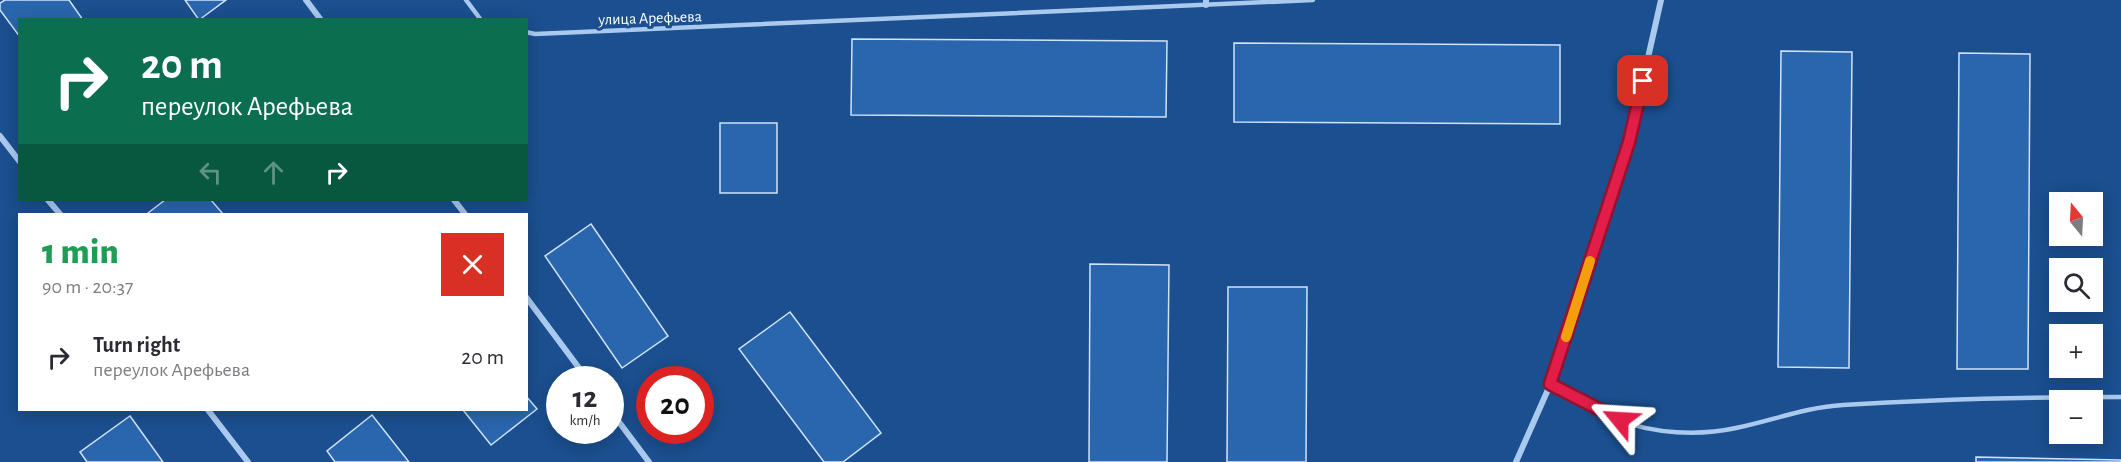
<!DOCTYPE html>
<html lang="en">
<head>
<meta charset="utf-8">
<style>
	:root { --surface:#fff; --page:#f7f7f7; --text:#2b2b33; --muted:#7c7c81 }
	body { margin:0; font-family:"Alegreya Sans",sans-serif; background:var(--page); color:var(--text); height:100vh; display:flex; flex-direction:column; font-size:22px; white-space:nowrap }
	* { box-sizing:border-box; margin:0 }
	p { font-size:20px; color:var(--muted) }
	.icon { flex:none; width:33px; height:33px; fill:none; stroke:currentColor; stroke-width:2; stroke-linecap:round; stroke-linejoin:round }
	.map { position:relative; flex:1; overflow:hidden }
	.details { position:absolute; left:18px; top:213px; width:510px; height:198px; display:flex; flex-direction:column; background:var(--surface); border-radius:0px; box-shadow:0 3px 15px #0003 }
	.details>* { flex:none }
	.banner { position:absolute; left:18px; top:18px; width:510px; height:183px; border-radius:0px; box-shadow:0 3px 15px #0003; background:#0b6e4f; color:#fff; overflow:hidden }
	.needle { width:39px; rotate:342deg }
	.tools { position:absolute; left:2049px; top:192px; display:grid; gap:12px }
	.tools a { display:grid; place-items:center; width:54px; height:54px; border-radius:0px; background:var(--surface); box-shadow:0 3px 15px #0003; font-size:30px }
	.speed { position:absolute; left:546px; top:366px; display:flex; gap:12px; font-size:30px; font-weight:700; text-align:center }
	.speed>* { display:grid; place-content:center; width:78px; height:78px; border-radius:50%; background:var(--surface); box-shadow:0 3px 15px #0003; line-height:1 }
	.speed small { font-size:15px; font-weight:400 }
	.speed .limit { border:9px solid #d22; background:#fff; color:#111 }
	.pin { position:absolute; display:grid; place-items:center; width:51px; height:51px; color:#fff; margin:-26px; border-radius:12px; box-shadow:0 3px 9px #0006 }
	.me { position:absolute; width:66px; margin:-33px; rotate:297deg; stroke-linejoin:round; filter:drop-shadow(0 0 4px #0008) }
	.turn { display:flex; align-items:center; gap:21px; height:126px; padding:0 24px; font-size:27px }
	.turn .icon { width:78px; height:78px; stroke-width:2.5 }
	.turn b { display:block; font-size:42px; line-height:51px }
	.lanes { display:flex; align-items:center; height:57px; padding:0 24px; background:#0003; justify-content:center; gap:30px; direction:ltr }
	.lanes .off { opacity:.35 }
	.round { display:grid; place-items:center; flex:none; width:63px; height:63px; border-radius:0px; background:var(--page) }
	.summary { display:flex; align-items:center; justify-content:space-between; height:102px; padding:0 24px }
	h1 { font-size:36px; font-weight:800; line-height:45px; color:#1e9e55 }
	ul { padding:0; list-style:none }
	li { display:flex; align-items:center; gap:18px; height:84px; padding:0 24px }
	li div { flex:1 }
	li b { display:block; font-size:22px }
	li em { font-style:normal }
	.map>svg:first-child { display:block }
</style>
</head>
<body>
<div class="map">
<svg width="2121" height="462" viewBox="0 0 2121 462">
	<rect width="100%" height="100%" fill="#1b4f8f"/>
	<g fill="#2a66ad" stroke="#cfe3fa" stroke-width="1.5">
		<path d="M 5,0 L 69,0 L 83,20 L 20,20 L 20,37 L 0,10 L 0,3 Z"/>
		<path d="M 185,0 L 226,0 L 199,20 Z"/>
		<path d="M 852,39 L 1167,41 L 1166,117 L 851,115 Z"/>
		<path d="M 1234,43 L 1560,45 L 1560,124 L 1234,122 Z"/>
		<path d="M 1781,51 L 1852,52 L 1849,368 L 1778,367 Z"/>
		<path d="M 1959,53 L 2030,54 L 2028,369 L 1957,369 Z"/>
		<rect x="720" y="123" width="57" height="70"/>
		<path d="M 165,200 L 211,200 L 223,214 L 149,214 L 148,213 Z"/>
		<path d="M 591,224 L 668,336 L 622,368 L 545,256 Z"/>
		<path d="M 1090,264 L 1169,265 L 1167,462 L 1089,462 Z"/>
		<path d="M 1228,287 L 1307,287 L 1306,462 L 1227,462 Z"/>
		<path d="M 790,312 L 881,433 L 843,462 L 824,462 L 739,349 Z"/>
		<path d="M 526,396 L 537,409 L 491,445 L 463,410 L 526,410 Z"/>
		<path d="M 372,415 L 409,462 L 335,462 L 327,451 Z"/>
		<path d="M 130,416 L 163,462 L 87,462 L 80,452 Z"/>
		<path d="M 1976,457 L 2121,460 L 2121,462 L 1976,462 Z"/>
	</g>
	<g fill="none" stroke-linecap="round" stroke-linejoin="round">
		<g stroke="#a9c9ee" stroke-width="4.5">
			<path d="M 466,0 L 481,20"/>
			<path d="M 526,32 L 535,34 L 1313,0"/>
			<path d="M 1550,385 C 1573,396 1595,410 1619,420 C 1654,434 1699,436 1736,428 C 1771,421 1806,407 1843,405 C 1935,399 2028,397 2121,397"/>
		</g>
		<g stroke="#a9c9ee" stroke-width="6">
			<path d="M 306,0 L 321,20"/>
			<path d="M 1206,5 L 1206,0"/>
			<path d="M 0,136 L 20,162"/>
			<path d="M 48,200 L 60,214"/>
			<path d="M 454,200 L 465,214"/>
			<path d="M 526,297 L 588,380"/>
			<path d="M 208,410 L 248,462"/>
			<path d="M 610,410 L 649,462"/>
			<path d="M 1516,462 L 1550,385 L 1629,142 L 1661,0"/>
		</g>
	</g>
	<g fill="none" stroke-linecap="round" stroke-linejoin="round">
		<defs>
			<path id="route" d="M 1620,420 L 1550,384 L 1629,142 L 1643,81"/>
		</defs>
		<use href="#route" stroke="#92132f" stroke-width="15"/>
		<use href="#route" stroke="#e11d48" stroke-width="10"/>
		<path stroke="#f59e0b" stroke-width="10" d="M 1566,337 L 1590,261"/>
	</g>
	<g text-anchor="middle" stroke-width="6" stroke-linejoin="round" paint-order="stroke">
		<g font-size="16" fill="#fff" stroke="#1b4f8f">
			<text transform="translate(650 17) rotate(-2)" y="6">улица Арефьева</text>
		</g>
	</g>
</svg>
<div class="tools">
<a><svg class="needle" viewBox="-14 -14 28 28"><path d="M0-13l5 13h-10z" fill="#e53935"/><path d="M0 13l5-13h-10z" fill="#7c7c81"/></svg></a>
<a><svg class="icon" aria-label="search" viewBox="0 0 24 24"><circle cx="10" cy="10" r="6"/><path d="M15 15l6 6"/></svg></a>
<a>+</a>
<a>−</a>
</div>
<div class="speed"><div>12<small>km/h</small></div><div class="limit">20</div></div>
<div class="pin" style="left:1643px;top:81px;background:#d93025"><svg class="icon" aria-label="arrive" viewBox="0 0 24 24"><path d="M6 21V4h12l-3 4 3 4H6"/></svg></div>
<svg class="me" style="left:1620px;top:420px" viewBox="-20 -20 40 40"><path d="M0-17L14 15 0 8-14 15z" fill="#e11d48" stroke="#fff" stroke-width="4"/></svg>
<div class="banner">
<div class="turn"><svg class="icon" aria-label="right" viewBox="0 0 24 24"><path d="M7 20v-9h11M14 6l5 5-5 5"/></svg><div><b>20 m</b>переулок Арефьева</div></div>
<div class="lanes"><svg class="icon off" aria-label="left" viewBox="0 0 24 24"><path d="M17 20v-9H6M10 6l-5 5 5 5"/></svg><svg class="icon off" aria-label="ahead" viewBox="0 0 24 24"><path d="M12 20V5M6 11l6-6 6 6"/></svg><svg class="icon" aria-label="right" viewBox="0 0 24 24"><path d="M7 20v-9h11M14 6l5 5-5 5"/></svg></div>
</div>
<section class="details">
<div class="summary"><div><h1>1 min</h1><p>90 m · 20:37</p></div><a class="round" style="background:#d93025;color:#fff"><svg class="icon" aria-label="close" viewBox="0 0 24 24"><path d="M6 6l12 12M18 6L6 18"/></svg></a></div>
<ul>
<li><svg class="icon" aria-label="right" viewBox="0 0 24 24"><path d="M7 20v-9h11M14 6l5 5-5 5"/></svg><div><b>Turn right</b><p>переулок Арефьева</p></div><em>20 m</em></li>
</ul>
</section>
</div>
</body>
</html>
